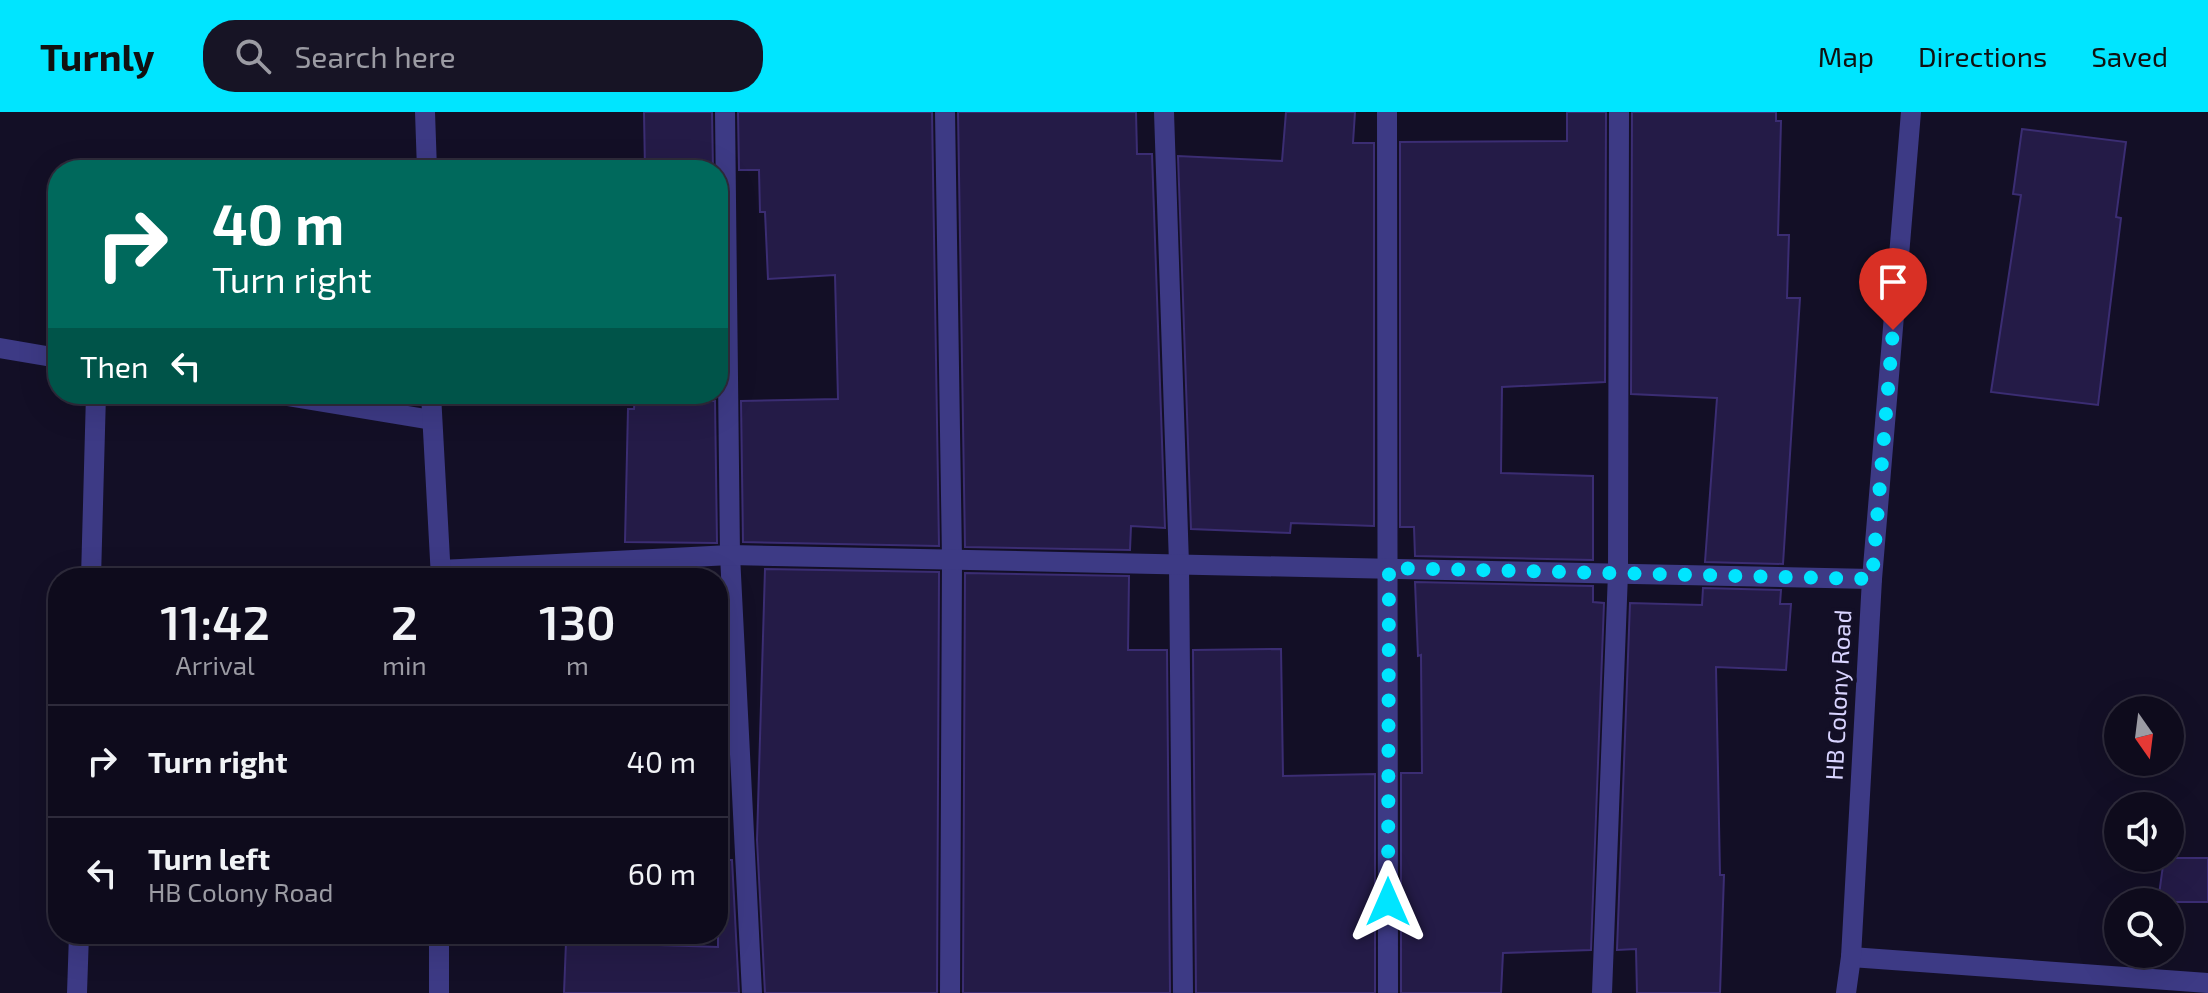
<!DOCTYPE html>
<html lang="en">
<head>
<meta charset="utf-8">
<style>
	:root { --surface:#0e0b1c; --page:#171425; --text:#f1f3f6; --muted:#9b9ba3; --line:#2e2b3b; --accent:#00e5ff }
	body { margin:0; font-family:"Exo 2",sans-serif; background:var(--page); color:var(--text); height:100vh; display:flex; flex-direction:column; font-size:30px; white-space:nowrap }
	* { box-sizing:border-box; margin:0 }
	p { font-size:26px; color:var(--muted) }
	.icon { flex:none; width:44px; height:44px; fill:none; stroke:currentColor; stroke-width:2; stroke-linecap:round; stroke-linejoin:round }
	.map { position:relative; flex:1; overflow:hidden }
	.panel { position:absolute; left:48px; top:456px; width:680px; height:376px; display:flex; flex-direction:column; background:var(--surface); border-radius:32px; box-shadow:0 8px 32px #0002,0 0 0 2px var(--line) }
	.panel>* { flex:none }
	.guide { position:absolute; left:48px; top:48px; width:680px; height:244px; border-radius:32px; box-shadow:0 8px 32px #0002,0 0 0 2px var(--line); background:#00695c; color:#fff; overflow:hidden }
	.needle { width:52px; rotate:166deg }
	.tools { position:absolute; left:2104px; top:584px; display:grid; gap:16px }
	.tools a { display:grid; place-items:center; width:80px; height:80px; border-radius:50%; background:var(--surface); box-shadow:0 8px 32px #0002,0 0 0 2px var(--line); font-size:40px }
	.pin { position:absolute; display:grid; place-items:center; width:68px; height:68px; color:#fff; margin:-82px -34px; border-radius:50% 50% 50% 0; rotate:-45deg; box-shadow:0 0 8px #0007 }
	.pin .icon { rotate:45deg }
	.me { position:absolute; width:88px; margin:-44px; rotate:0deg; stroke-linejoin:round; filter:drop-shadow(0 0 6px #0008) }
	.turn { display:flex; align-items:center; gap:28px; height:168px; padding:0 32px; font-size:36px }
	.turn .icon { width:104px; height:104px; stroke-width:2.5 }
	.turn b { display:block; font-size:56px; line-height:68px }
	.then { display:flex; align-items:center; height:76px; padding:0 32px; background:#0003; gap:16px; font-size:30px }
	.eta { display:flex; justify-content:space-evenly; align-items:center; height:136px; text-align:center }
	.eta b { font-size:48px; font-weight:600; line-height:56px }
	ul { padding:0; list-style:none }
	li { display:flex; align-items:center; gap:24px; height:112px; padding:0 32px; border-top:2px solid var(--line) }
	li div { flex:1 }
	li b { display:block; font-size:30px }
	li em { font-style:normal }
	header { display:flex; align-items:center; gap:48px; box-sizing:border-box; height:112px; padding:0 40px; background:var(--accent); color:#111 }
	header strong { font-size:38px }
	nav { display:flex; gap:44px; margin-inline-start:auto; font-size:28px }
	.search { width:560px; height:72px; background:var(--page); display:flex; align-items:center; gap:20px; box-sizing:border-box; padding:0 28px; border-radius:32px; color:var(--muted); font-size:30px }
	.map>svg:first-child { display:block }
</style>
</head>
<body>
<header>
<strong>Turnly</strong>
<div class="search"><svg class="icon" aria-label="search" viewBox="0 0 24 24"><circle cx="10" cy="10" r="6"/><path d="M15 15l6 6"/></svg>Search here</div>
<nav><a>Map</a><a>Directions</a><a>Saved</a></nav>
</header>
<div class="map">
<svg width="2208" height="881" viewBox="0 0 2208 881">
	<rect width="100%" height="100%" fill="#130f26"/>
	<g fill="#241b47" stroke="#3b2d73" stroke-width="2">
		<path d="M 644,0 L 712,0 L 713,58 L 645,58 Z"/>
		<path d="M 738,0 L 932,0 L 939,434 L 743,430 L 741,289 L 838,287 L 835,163 L 768,167 L 765,100 L 760,100 L 759,58 L 739,58 Z"/>
		<path d="M 958,0 L 1136,0 L 1137,42 L 1152,42 L 1165,416 L 1131,414 L 1130,438 L 965,435 Z"/>
		<path d="M 1286,0 L 1355,0 L 1353,31 L 1374,31 L 1374,414 L 1291,411 L 1290,421 L 1191,417 L 1178,44 L 1282,49 Z"/>
		<path d="M 1567,0 L 1606,0 L 1605,270 L 1502,275 L 1501,361 L 1593,364 L 1593,448 L 1415,444 L 1414,415 L 1400,415 L 1400,30 L 1567,29 Z"/>
		<path d="M 1632,0 L 1776,0 L 1776,9 L 1781,9 L 1778,123 L 1789,123 L 1787,186 L 1800,186 L 1783,452 L 1705,450 L 1717,286 L 1631,282 Z"/>
		<path d="M 2022,17 L 2126,30 L 2116,105 L 2121,106 L 2098,293 L 1991,280 L 2021,83 L 2013,82 Z"/>
		<path d="M 635,282 L 706,282 L 706,289 L 715,289 L 717,431 L 625,430 L 628,297 L 634,297 Z"/>
		<path d="M 765,457 L 939,460 L 937,881 L 765,881 L 757,728 Z"/>
		<path d="M 965,461 L 1129,464 L 1128,538 L 1167,538 L 1170,881 L 963,881 Z"/>
		<path d="M 1415,470 L 1593,474 L 1593,490 L 1604,491 L 1591,838 L 1503,841 L 1501,881 L 1401,881 L 1401,661 L 1422,661 L 1421,543 L 1418,544 Z"/>
		<path d="M 1703,476 L 1781,478 L 1780,492 L 1791,492 L 1786,558 L 1716,555 L 1720,763 L 1724,763 L 1720,881 L 1637,881 L 1636,837 L 1617,838 L 1630,491 L 1702,493 Z"/>
		<path d="M 1281,537 L 1283,664 L 1375,662 L 1375,881 L 1196,881 L 1193,538 Z"/>
		<path d="M 2164,746 L 2208,746 L 2208,790 L 2158,790 Z"/>
		<path d="M 718,748 L 732,748 L 739,881 L 564,881 L 566,830 L 718,835 Z"/>
	</g>
	<g fill="none" stroke-linecap="round" stroke-linejoin="round">
		<g stroke="#3d3a85" stroke-width="20">
			<path d="M 725,0 L 730,443 L 752,881"/>
			<path d="M 945,0 L 952,447 L 950,881"/>
			<path d="M 1164,0 L 1179,452 L 1183,881"/>
			<path d="M 1387,0 L 1388,881"/>
			<path d="M 0,236 L 58,246"/>
			<path d="M 275,282 L 432,308"/>
			<path d="M 441,458 L 730,443 L 1872,467"/>
			<path d="M 91,466 L 96,282"/>
			<path d="M 1851,845 L 2208,871"/>
			<path d="M 77,881 L 79,822"/>
			<path d="M 1602,881 L 1618,461 L 1619,0"/>
		</g>
		<g stroke="#3d3a85" stroke-width="20">
			<path d="M 425,0 L 427,58"/>
			<path d="M 431,282 L 441,466"/>
			<path d="M 439,881 L 439,822"/>
			<path d="M 1846,881 L 1851,845 L 1872,467 L 1911,0"/>
		</g>
	</g>
	<g fill="none" stroke-linecap="round" stroke-linejoin="round">
		<path stroke="#00e5ff" stroke-width="14" stroke-dasharray="0 25.2" d="M 1388,790 L 1389,456 L 1872,467 L 1893,218"/>
	</g>
	<g text-anchor="middle" stroke-width="8" stroke-linejoin="round" paint-order="stroke">
		<g font-size="24" fill="#d9d4ff" stroke="#130f26">
			<text transform="translate(1839 583) rotate(-87)" y="8">HB Colony Road</text>
		</g>
	</g>
</svg>
<div class="tools">
<a><svg class="needle" viewBox="-14 -14 28 28"><path d="M0-13l5 13h-10z" fill="#e53935"/><path d="M0 13l5-13h-10z" fill="#9b9ba3"/></svg></a>
<a><svg class="icon" aria-label="sound" viewBox="0 0 24 24"><path d="M4 9h4l5-4v14l-5-4H4zM17 9q2 3 0 6"/></svg></a>
<a><svg class="icon" aria-label="search" viewBox="0 0 24 24"><circle cx="10" cy="10" r="6"/><path d="M15 15l6 6"/></svg></a>
</div>
<div class="pin" style="left:1893px;top:218px;background:#d93025"><svg class="icon" aria-label="arrive" viewBox="0 0 24 24"><path d="M6 21V4h12l-3 4 3 4H6"/></svg></div>
<svg class="me" style="left:1388px;top:790px" viewBox="-20 -20 40 40"><path d="M0-17L14 15 0 8-14 15z" fill="#00e5ff" stroke="#fff" stroke-width="4"/></svg>
<div class="guide">
<div class="turn"><svg class="icon" aria-label="right" viewBox="0 0 24 24"><path d="M7 20v-9h11M14 6l5 5-5 5"/></svg><div><b>40 m</b>Turn right</div></div>
<div class="then">Then<svg class="icon" aria-label="left" viewBox="0 0 24 24"><path d="M17 20v-9H6M10 6l-5 5 5 5"/></svg></div>
</div>
<section class="panel">
<div class="eta">
<div><b>11:42</b><p>Arrival</p></div>
<div><b>2</b><p>min</p></div>
<div><b>130</b><p>m</p></div>
</div>
<ul>
<li><svg class="icon" aria-label="right" viewBox="0 0 24 24"><path d="M7 20v-9h11M14 6l5 5-5 5"/></svg><div><b>Turn right</b></div><em>40 m</em></li>
<li><svg class="icon" aria-label="left" viewBox="0 0 24 24"><path d="M17 20v-9H6M10 6l-5 5 5 5"/></svg><div><b>Turn left</b><p>HB Colony Road</p></div><em>60 m</em></li>
</ul>
</section>
</div>
</body>
</html>
